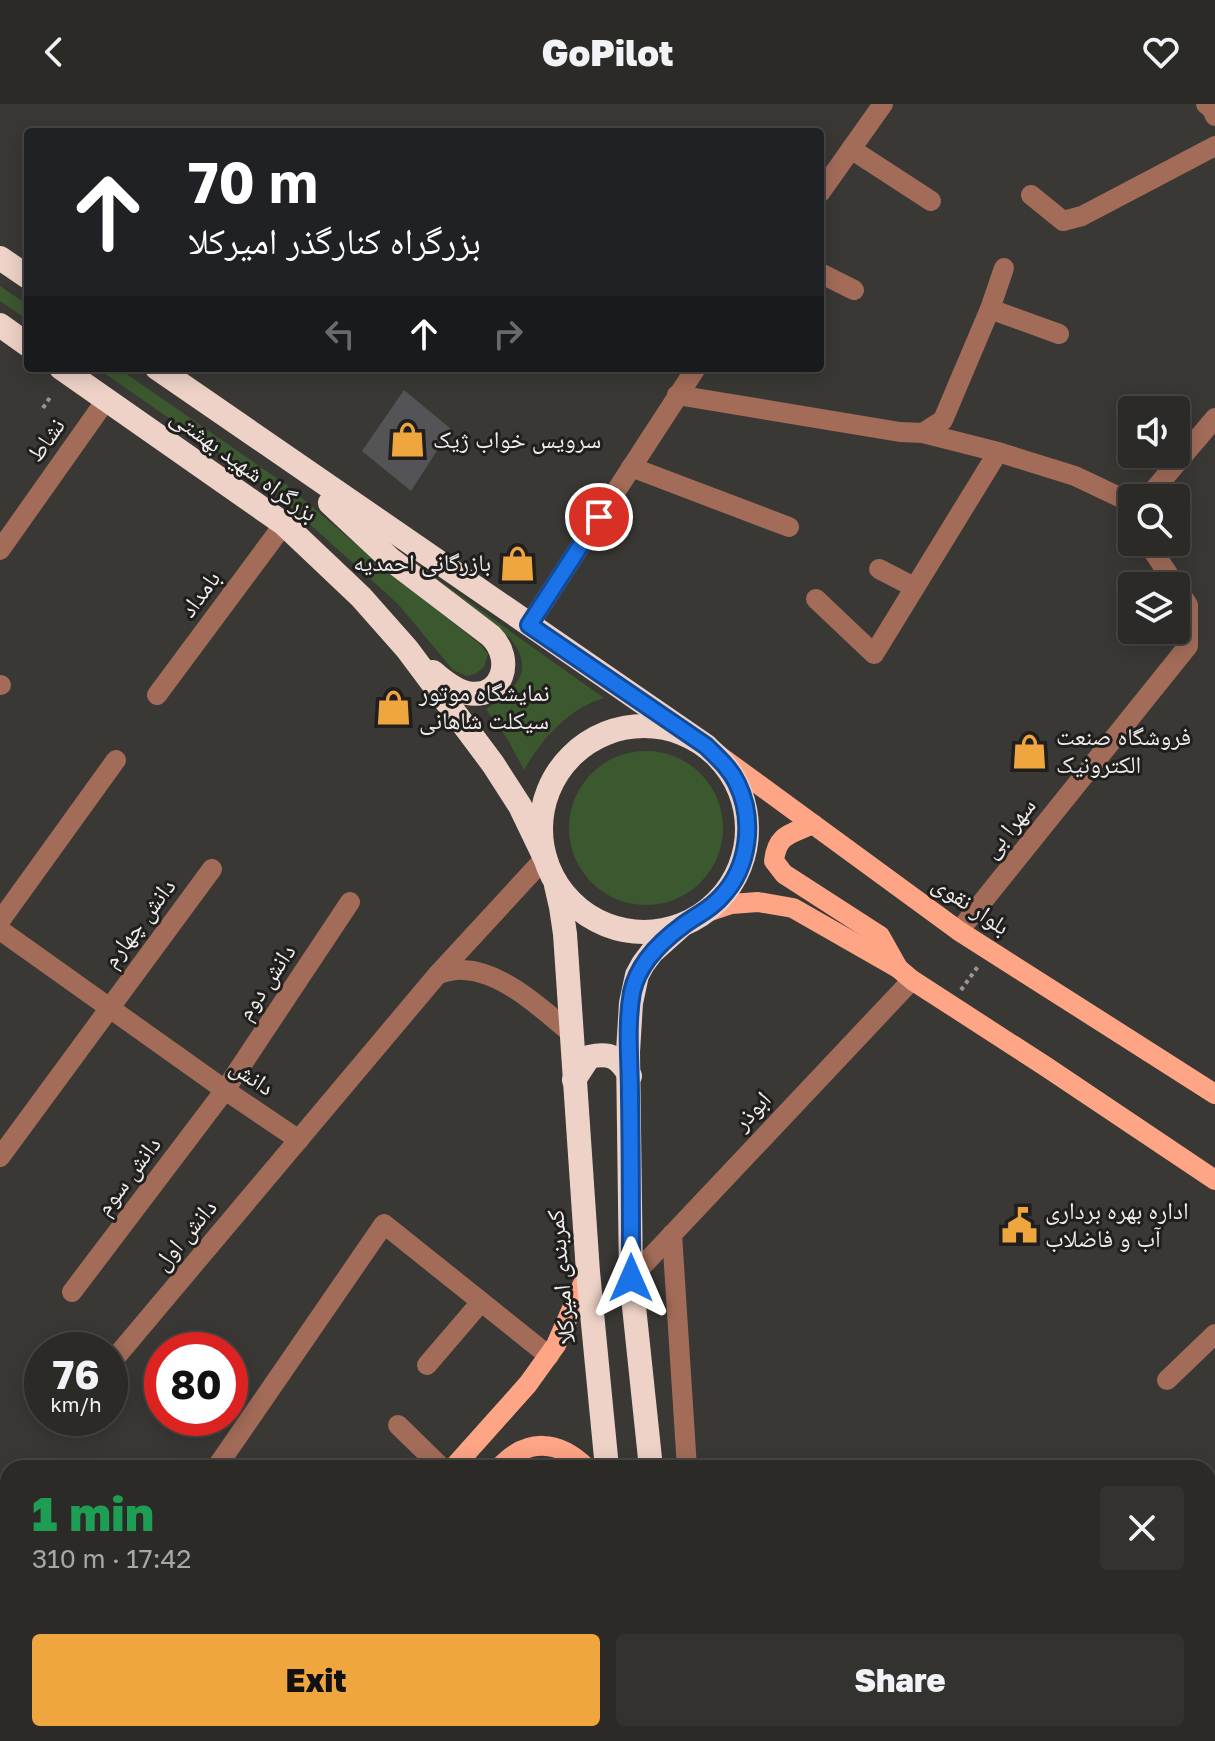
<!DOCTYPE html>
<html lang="en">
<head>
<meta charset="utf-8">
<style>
	:root { --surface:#2b2a27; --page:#33322f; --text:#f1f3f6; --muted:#a6a7a7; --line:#474644; --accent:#f0a63f }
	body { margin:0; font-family:"Golos Text","Noto Naskh Arabic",sans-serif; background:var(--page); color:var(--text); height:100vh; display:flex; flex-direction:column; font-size:30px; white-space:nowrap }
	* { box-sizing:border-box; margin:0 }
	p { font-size:26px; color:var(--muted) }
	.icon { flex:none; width:44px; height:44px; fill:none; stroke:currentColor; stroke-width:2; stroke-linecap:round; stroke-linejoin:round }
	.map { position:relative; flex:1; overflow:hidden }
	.panel { position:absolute; left:0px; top:1356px; width:1216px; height:282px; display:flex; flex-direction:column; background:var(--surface); border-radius:24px 24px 0 0; box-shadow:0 4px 20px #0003,0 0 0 2px var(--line) }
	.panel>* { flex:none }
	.guide { position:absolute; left:24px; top:24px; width:800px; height:244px; border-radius:8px; box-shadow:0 4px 20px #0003,0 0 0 2px var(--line); background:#202124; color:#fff; overflow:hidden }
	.buttons { position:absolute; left:1118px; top:292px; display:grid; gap:16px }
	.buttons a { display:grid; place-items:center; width:72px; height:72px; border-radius:8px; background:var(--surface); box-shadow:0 4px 20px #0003,0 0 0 2px var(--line); font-size:40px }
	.speed { position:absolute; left:24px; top:1228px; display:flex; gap:16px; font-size:40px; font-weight:700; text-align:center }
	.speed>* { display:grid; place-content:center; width:104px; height:104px; border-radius:50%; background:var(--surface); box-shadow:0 4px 20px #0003,0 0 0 2px var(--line); line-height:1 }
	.speed small { font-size:20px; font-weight:400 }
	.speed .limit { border:12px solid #d22; background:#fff; color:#111 }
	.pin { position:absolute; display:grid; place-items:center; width:68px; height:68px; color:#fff; margin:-34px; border:4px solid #fff; border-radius:50%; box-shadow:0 2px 8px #0007 }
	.me { position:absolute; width:88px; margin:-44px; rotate:0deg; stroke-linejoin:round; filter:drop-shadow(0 0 6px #0008) }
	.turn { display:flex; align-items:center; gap:28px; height:168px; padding:0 32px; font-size:36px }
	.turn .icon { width:104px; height:104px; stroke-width:2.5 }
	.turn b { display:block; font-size:56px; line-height:68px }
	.lanes { display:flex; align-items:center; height:76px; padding:0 32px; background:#0003; justify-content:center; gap:40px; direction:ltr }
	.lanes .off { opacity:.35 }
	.round { display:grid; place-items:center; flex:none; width:84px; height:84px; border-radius:8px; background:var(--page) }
	.overview { display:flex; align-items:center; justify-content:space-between; height:136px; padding:0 32px }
	h1 { font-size:48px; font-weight:800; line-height:60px; color:#1e9e55 }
	.cta { display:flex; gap:16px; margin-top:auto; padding:16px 32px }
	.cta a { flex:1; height:92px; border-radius:8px; background:var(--accent); color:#111; font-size:32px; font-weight:800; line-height:92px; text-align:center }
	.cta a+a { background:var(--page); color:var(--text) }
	header { display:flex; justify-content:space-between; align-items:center; height:104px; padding:0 32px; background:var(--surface); font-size:36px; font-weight:800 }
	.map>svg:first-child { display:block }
</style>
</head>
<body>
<header><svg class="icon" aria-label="back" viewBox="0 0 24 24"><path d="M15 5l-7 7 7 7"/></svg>GoPilot<svg class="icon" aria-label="heart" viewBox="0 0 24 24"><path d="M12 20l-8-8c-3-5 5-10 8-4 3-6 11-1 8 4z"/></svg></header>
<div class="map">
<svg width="1215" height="1637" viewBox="0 0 1215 1637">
	<rect width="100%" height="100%" fill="#393834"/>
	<g fill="#3c582f">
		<path d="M 0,182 L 28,201 L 28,216 L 0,197 Z"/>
		<path d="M 97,264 L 118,264 L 288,382 L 379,460 L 481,541 L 488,550 L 484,563 L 475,570 L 467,572 L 453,566 L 398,500 L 272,386 Z"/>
		<path d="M 406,453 L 604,594 C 569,604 541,636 524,666 L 508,636 L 486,605 C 515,585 537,568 510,534 L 404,456 Z"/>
		<circle cx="646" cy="724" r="77"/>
		<path d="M 484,1630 L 553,1630 L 553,1637 L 485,1637 Z"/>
	</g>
	<path fill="#545356" d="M 404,286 L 451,325 L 411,387 L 362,347 Z"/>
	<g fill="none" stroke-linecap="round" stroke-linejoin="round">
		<g stroke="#979693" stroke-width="4" stroke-dasharray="4 4" stroke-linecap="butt">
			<path d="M 43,304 L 51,292"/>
			<path d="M 961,886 L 979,861"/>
		</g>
		<g stroke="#a36c59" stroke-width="20">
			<path d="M 1206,0 L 1212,5 L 1215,12"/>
			<path d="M 851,45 L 931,97"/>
			<path d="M 820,89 L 883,0"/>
			<path d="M 1031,91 L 1063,117 L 1082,112 L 1215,42"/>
			<path d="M 820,169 L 854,186"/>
			<path d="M 990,205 L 1059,230"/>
			<path d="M 677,291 L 900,328 L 923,329 L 998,348 L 1075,372 L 1132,399"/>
			<path d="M 923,329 L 943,316 L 990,205 L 1004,164"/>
			<path d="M 631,363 L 789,423"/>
			<path d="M 1147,394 L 1215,314"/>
			<path d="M 1147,438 L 1176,482"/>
			<path d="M 0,446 L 106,296"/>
			<path d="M 879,465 L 914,483"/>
			<path d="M 816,495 L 874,550 L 998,348"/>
			<path d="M 529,521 L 696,264"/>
			<path d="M 0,581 L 1,581"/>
			<path d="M 157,591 L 284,420"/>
			<path d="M 545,754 L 438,870 C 446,868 454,865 463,866 C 502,867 542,905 571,929"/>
			<path d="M 0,817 L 116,656"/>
			<path d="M 0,826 L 225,986 L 299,1036"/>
			<path d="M 959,827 L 1188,542 L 1188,501 L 1176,483"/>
			<path d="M 0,1053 L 212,765"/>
			<path d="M 672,1130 L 687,1364"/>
			<path d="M 631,1174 L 912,876"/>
			<path d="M 72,1188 L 225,986 L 350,798"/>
			<path d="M 110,1260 L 438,870"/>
			<path d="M 427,1261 L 481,1198"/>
			<path d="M 1167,1276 L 1215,1230"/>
			<path d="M 398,1321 L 442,1364"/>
			<path d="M 216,1364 L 384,1120 L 549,1252"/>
			<path d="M 0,1456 L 8,1448"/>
			<path d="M 1208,1485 L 1215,1478"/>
			<path d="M 295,1630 L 303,1637"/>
			<path d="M 552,1630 L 552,1637"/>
			<path d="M 705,1630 L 706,1637"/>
			<path d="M 24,1637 L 31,1630"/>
		</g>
		<g stroke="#fea585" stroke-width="20">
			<path d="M 706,642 L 959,827 L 1215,990"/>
			<path d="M 813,720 C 791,730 777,730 774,757 L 784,770 L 880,832 L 898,864"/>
			<path d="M 704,809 L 731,800 L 758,798 L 793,804 L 898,864 L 912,876 L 1045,962 L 1215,1076"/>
			<path d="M 453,1364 L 528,1280 L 556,1241 L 588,1168"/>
			<path d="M 499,1364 C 527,1333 559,1336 587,1364"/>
			<path d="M 211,1637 L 217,1630"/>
			<path d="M 258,1637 L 264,1630"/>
		</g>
		<g stroke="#eed2c8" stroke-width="24">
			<path d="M 0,154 L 28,173"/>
			<path d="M 0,221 L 28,241"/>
			<path d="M 61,264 L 284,420 L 361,493 L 407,545 L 493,660 L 520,702 L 545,754"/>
			<path d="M 157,264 L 706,642"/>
			<path d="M 330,399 L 390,455 L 491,532 C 515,556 502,596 467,589 C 454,586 442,576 433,568"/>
			<circle cx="644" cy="725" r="103"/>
			<path d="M 556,781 L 561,803 L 565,830 L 588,1168 L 607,1364"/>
			<path d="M 574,976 L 589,953 C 610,948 619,953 630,972"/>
			<path d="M 651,1364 L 631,1174 L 628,948 L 631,899 L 637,871 L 643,860 L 652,848 L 681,822"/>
			<path d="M 628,1630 L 629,1637"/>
			<path d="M 672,1630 L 672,1637"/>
		</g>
	</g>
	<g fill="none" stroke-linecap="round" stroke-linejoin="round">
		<defs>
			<path id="route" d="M 599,413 L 529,521 L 706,642 C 718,654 730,664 737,679 C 755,716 749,764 721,793 C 710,806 695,812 682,822 C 659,839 638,860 632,888 C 626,922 630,957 630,992 C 631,1052 631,1113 631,1174"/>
		</defs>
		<use href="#route" stroke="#114b97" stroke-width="20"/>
		<use href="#route" stroke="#1a73e8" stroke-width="14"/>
	</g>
	<defs>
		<symbol id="shop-bare" viewBox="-9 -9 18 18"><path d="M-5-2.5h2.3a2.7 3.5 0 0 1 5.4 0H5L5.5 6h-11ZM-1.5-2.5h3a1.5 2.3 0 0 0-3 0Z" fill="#f0a63f" stroke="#201f1d" stroke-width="2.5" paint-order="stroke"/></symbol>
		<symbol id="civic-bare" viewBox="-9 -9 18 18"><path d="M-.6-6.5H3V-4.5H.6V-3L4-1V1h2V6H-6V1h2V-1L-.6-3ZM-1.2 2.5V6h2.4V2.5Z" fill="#f0a63f" stroke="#201f1d" stroke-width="2.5" paint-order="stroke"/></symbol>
	</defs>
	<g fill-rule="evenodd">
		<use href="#shop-bare" x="382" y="310" width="51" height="51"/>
		<use href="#shop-bare" x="492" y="434" width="51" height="51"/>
		<use href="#shop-bare" x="368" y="578" width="51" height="51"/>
		<use href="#shop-bare" x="1004" y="622" width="51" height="51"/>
		<use href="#civic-bare" x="994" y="1096" width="51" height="51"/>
	</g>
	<g text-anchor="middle" stroke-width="6" stroke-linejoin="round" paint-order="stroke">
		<g font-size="24" fill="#eeedeb" stroke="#201f1d">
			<text transform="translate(46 336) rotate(-55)" y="8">نشاط</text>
			<text transform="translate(244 361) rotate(36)" y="8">بزرگراه شهید بهشتی</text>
			<text transform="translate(200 490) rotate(-54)" y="8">بامداد</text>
			<text transform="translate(1009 724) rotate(-51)" y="8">سهرا بی</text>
			<text transform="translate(971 801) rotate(34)" y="8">بلوار نقوی</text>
			<text transform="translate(139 819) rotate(-53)" y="8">دانش چهارم</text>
			<text transform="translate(266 878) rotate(-56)" y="8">دانش دوم</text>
			<text transform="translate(252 973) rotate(34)" y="8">دانش</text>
			<text transform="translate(752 1007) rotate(-47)" y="8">ابوذر</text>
			<text transform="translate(128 1072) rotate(-53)" y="8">دانش سوم</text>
			<text transform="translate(185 1131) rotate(-50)" y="8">دانش اول</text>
			<text transform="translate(561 1173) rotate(-95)" y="8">کمربندی امیرکلا</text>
		</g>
		<g font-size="24" fill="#eeedeb" stroke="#201f1d" text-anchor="start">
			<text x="433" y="344">سرویس خواب ژیک</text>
			<text x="491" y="467" text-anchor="end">بازرگانی احمدیه</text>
			<text x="419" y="597">نمایشگاه موتور<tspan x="419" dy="28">سیکلت شاهانی</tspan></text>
			<text x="1056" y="641">فروشگاه صنعت<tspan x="1056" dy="28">الکترونیک</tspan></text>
			<text x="1045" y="1115">اداره بهره برداری<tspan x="1045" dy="28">آب و فاضلاب</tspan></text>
		</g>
	</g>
</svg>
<div class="buttons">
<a><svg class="icon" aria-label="sound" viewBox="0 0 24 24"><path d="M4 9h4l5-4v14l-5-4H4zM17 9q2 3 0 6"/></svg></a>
<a><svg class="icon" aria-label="search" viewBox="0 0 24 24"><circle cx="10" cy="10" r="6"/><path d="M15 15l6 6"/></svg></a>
<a><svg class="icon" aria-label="layers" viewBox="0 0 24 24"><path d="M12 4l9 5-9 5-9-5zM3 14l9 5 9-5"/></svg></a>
</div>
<div class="speed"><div>76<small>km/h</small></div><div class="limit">80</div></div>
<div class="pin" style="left:599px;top:413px;background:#d93025"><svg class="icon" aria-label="arrive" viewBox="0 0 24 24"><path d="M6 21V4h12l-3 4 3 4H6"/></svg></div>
<svg class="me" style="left:631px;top:1174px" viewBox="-20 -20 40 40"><path d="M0-17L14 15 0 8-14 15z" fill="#1a73e8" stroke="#fff" stroke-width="4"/></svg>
<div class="guide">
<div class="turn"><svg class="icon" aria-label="ahead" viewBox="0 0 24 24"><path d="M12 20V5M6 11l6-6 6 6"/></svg><div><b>70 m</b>بزرگراه کنارگذر امیرکلا</div></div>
<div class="lanes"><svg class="icon off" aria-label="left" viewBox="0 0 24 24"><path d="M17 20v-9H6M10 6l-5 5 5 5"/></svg><svg class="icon" aria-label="ahead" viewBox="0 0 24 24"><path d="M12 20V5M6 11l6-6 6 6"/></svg><svg class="icon off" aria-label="right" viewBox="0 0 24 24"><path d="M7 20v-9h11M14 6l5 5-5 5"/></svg></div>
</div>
<section class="panel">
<div class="overview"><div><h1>1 min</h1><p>310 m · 17:42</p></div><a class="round"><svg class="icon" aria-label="close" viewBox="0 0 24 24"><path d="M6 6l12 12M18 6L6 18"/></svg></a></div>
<div class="cta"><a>Exit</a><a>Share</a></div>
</section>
</div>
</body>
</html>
